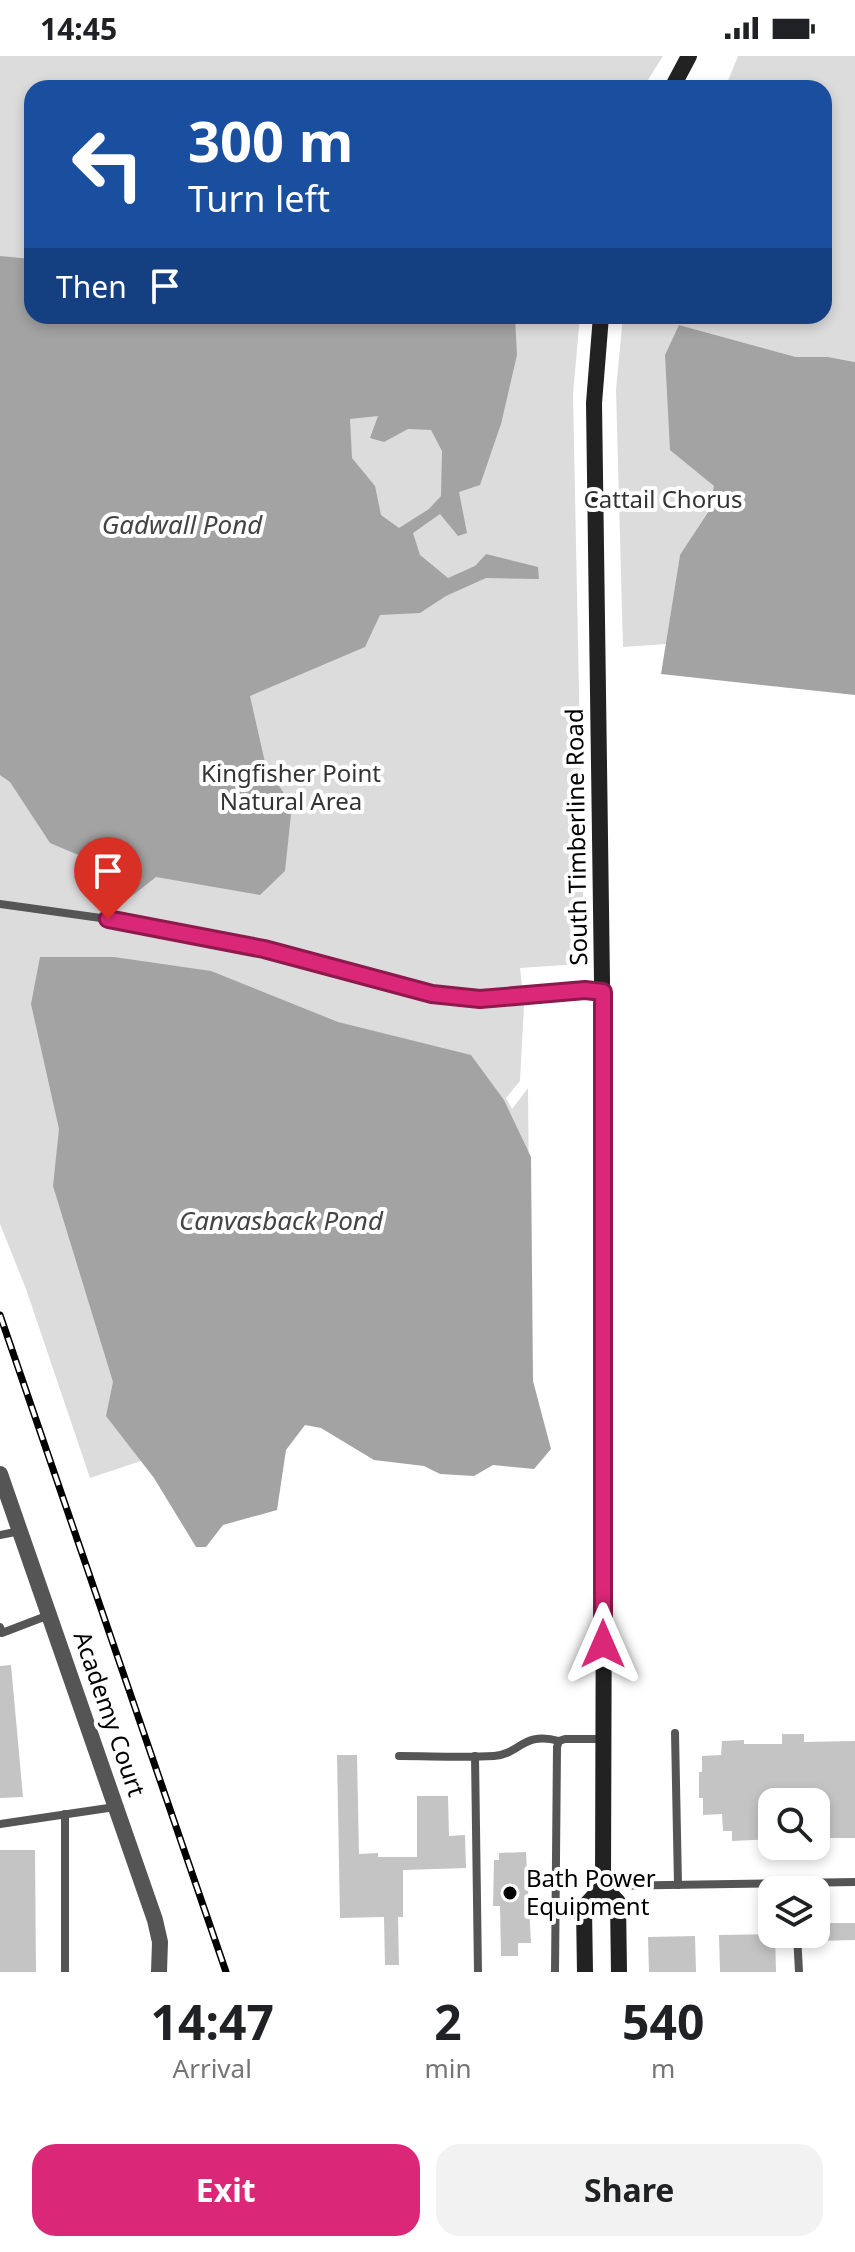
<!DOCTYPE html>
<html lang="en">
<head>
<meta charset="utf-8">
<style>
	:root { --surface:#fff; --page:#f2f2f2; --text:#202124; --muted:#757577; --accent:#db2777 }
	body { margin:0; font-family:"Noto Sans",sans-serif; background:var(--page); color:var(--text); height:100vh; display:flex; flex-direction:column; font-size:30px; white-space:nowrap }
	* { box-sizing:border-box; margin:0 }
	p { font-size:26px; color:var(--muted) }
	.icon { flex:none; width:44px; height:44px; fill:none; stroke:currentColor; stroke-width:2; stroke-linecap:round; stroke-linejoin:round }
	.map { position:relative; height:1916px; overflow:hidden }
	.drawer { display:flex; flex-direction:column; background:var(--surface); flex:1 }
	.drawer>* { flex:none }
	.hud { position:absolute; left:24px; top:24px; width:808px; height:244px; border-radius:24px; box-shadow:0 4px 12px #0003; background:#1a4fa0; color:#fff; overflow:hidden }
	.controls { position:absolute; left:758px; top:1732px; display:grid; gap:16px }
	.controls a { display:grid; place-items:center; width:72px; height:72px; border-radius:16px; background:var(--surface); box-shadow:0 4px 12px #0003; font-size:40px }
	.pin { position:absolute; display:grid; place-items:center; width:68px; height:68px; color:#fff; margin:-82px -34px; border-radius:50% 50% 50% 0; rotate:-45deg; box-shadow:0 0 8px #0007 }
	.pin .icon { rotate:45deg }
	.me { position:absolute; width:88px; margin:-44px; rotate:0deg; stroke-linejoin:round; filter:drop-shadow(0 0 6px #0008) }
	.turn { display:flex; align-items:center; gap:28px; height:168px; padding:0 32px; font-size:36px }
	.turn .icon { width:104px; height:104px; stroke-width:2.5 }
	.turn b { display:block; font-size:56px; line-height:68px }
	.then { display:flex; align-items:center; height:76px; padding:0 32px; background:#0003; gap:16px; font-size:30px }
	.eta { display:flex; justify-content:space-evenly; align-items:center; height:136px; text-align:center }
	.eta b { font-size:48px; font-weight:700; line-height:56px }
	.cta { display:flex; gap:16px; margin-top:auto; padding:16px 32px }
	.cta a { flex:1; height:92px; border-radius:24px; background:var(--accent); color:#fff; font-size:32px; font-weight:700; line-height:92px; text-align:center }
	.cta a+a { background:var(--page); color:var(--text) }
	.status { display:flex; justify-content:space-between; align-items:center; height:56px; padding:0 40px; background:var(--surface); direction:ltr }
	.status svg { height:22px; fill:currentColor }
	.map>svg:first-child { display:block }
</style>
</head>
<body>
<div class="status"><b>14:45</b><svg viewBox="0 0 49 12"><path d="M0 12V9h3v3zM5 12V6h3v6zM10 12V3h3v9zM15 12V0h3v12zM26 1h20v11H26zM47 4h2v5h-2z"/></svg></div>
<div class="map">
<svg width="855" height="1916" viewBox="0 0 855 1916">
	<rect width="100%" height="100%" fill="#fff"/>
	<g fill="#dcdcdc">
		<path d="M 0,0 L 663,0 L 643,32 L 32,32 L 32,260 L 580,260 L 573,338 L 584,886 L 580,908 L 520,912 L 524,949 L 520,1025 L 506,1042 L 512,1053 L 528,1032 L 531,1376 L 309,1349 L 90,1422 L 26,1233 L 0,1168 Z"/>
		<path d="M 738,0 L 855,0 L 855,306 L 828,301 L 796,301 L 679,269 L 714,430 L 708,455 L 680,500 L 666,588 L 623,591 L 616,334 L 623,260 L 824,260 L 824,32 L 725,32 Z"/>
	</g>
	<g fill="#a3a3a3" fill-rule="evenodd">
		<path d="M 0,200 L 32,203 L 32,260 L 515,261 L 517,299 L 501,368 L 480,429 L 459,436 L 467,477 L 458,480 L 440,458 L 413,477 L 420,499 L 448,522 L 475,510 L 486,498 L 538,511 L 539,523 L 486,522 L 446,540 L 420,557 L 380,559 L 365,591 L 250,640 L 266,711 L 292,749 L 285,815 L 260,839 L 156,821 L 123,847 L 114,842 L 109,812 L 50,787 L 10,726 L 0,719 ZM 378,360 L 370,382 L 384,386 L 408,373 L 431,374 L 442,395 L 441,440 L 429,453 L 399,472 L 381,459 L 375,430 L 352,402 L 350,363 Z"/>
		<path d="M 679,269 L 796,301 L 828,301 L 855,306 L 855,639 L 661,618 L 680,499 L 708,456 L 714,430 L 670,394 L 665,299 Z"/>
		<path d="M 40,901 L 114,901 L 211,915 L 338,966 L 471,999 L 504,1044 L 531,1101 L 533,1325 L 551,1393 L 534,1413 L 493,1409 L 474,1420 L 440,1418 L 424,1410 L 374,1404 L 321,1372 L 305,1369 L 286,1394 L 277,1454 L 223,1469 L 206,1491 L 196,1491 L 154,1422 L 106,1360 L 113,1326 L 53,1130 L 59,1073 L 31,948 Z"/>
	</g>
	<g fill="#c4c4c4">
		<path d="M 11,1609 L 23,1741 L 0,1742 L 0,1610 Z"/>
		<path d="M 782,1678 L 804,1678 L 804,1686 L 855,1685 L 855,1782 L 816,1782 L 816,1746 L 772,1746 L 772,1783 L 732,1785 L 732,1775 L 723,1775 L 722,1758 L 703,1759 L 703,1742 L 699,1742 L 699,1716 L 702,1716 L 702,1700 L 721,1699 L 722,1685 L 744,1684 L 744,1688 L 782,1688 Z"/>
		<path d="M 337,1699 L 357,1699 L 359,1798 L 378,1797 L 378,1801 L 417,1801 L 417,1740 L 448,1740 L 449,1780 L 465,1779 L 466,1812 L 403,1814 L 403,1861 L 398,1861 L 399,1909 L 385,1909 L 384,1861 L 340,1862 Z"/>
		<path d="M 0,1794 L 35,1794 L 36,1916 L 0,1916 Z"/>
		<path d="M 526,1796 L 531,1887 L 518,1887 L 518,1900 L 501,1900 L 500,1850 L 493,1850 L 494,1804 L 499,1804 L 499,1797 Z"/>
		<path d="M 816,1867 L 855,1867 L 855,1884 L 816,1885 Z"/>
		<path d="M 775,1878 L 776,1916 L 720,1916 L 719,1879 Z"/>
		<path d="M 695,1880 L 696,1916 L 649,1916 L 648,1881 Z"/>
	</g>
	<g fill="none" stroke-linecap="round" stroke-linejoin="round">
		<g stroke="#555" stroke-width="8">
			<path d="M 0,848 L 108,863 L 264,893 L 432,938 L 480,943 L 585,934 L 603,936"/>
			<path d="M 0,1479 L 20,1475"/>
			<path d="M 0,1571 L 2,1577 L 49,1559"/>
			<path d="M 675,1677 L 678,1829"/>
			<path d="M 399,1700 C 431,1700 463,1702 494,1700 C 520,1698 523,1675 559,1685"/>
			<path d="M 475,1700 L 478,1916"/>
			<path d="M 65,1758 L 65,1916"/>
			<path d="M 0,1768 L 115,1751"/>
			<path d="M 604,1830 L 855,1826"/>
			<path d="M 797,1878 L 799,1916"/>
			<path d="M 555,1916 L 557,1691 L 559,1685 L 565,1683 L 603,1683"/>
		</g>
		<path stroke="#555" stroke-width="16" d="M 0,1418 L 155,1864 L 160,1886 L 159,1916"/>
		<g stroke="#222" stroke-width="16">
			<path d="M 672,32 L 689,0"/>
			<path d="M 603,1830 L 618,1846 L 619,1916"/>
			<path d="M 585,1916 L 584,1851 L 603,1830 L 605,1142 L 594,347 L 601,260"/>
		</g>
		<defs>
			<path id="rail" d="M 0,1259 L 226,1916"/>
		</defs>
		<use href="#rail" stroke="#000" stroke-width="7"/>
		<use href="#rail" stroke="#fff" stroke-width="4" stroke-dasharray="12" stroke-linecap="butt"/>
	</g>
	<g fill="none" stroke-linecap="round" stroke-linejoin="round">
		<defs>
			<path id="route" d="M 108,863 L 264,893 L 432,938 L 480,943 L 585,934 L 603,936 L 603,1588"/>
		</defs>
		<use href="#route" stroke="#8e194d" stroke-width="20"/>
		<use href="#route" stroke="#db2777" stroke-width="14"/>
	</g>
	<circle fill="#000" stroke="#fff" stroke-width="3" cx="510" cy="1837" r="8"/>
	<g text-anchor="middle" stroke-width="8" stroke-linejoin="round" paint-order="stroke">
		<g font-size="24" fill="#333" stroke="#fff">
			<text x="663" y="452">Cattail Chorus</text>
			<text x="291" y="726">Kingfisher Point<tspan x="291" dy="28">Natural Area</tspan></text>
		</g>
		<g font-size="24" fill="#000" stroke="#fff">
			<text transform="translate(577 781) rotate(-91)" y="8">South Timberline Road</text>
			<text transform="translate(109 1658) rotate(71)" y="8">Academy Court</text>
		</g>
		<g font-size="24" fill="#000" stroke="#fff" text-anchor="start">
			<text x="526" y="1831">Bath Power<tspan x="526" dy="28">Equipment</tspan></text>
		</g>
		<g font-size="26" font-style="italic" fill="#444" stroke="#fff">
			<text x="182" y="478">Gadwall Pond</text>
			<text x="281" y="1174">Canvasback Pond</text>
		</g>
	</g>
</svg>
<div class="controls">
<a><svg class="icon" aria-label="search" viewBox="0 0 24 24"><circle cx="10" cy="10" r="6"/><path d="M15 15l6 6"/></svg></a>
<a><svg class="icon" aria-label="layers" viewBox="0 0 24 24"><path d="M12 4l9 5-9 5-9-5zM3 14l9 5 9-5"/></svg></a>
</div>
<div class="pin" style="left:108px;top:863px;background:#d93025"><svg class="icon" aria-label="arrive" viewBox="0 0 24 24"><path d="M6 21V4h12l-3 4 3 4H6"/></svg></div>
<svg class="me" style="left:603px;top:1588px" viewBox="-20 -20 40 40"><path d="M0-17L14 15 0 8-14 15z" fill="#db2777" stroke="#fff" stroke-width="4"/></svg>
<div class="hud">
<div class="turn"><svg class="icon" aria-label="left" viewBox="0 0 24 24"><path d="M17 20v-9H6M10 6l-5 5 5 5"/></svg><div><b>300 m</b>Turn left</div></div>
<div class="then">Then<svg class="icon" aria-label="arrive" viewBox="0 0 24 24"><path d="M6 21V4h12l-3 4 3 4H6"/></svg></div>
</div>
</div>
<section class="drawer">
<div class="eta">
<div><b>14:47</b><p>Arrival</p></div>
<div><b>2</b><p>min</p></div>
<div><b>540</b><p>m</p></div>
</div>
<div class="cta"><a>Exit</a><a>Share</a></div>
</section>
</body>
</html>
